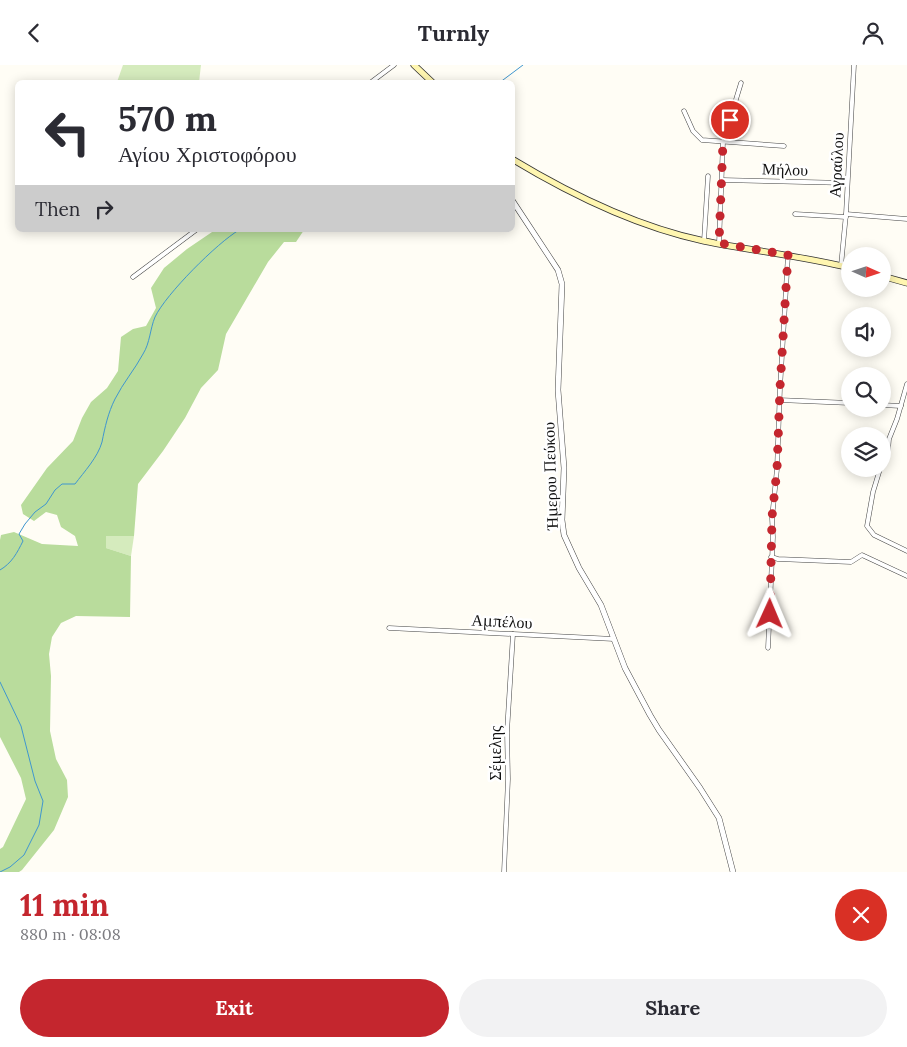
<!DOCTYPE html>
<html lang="en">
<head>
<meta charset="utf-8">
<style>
	:root { --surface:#fff; --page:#f2f2f3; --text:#2b2b33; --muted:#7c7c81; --accent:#c4262e }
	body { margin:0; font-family:Lora,serif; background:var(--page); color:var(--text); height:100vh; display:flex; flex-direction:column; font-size:19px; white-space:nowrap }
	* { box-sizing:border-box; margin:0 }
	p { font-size:16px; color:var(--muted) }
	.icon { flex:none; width:28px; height:28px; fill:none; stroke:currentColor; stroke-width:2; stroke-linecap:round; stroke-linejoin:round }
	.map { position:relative; height:807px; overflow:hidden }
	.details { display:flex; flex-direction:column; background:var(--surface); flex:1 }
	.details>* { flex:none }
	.top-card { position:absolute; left:15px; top:15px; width:500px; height:152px; border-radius:8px; box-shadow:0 2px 12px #0003; background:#fff; color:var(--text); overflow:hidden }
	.needle { width:32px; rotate:93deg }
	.buttons { position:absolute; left:841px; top:182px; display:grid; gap:10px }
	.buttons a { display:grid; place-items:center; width:50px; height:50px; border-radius:50%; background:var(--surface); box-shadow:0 2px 12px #0003; font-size:25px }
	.pin { position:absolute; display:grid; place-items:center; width:42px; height:42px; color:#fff; margin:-21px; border:2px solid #fff; border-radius:50%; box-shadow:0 1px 5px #0007 }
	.me { position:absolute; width:55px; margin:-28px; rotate:1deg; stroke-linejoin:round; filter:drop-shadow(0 0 4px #0008) }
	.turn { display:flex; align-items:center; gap:18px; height:105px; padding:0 20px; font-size:22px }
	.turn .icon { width:65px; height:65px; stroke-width:2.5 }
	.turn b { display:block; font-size:35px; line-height:42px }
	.then { display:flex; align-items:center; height:48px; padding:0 20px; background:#0003; gap:10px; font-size:19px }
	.round { display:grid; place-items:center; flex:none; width:52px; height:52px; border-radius:26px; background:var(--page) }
	.summary { display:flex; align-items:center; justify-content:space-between; height:85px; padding:0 20px }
	h1 { font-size:30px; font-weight:800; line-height:38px; color:var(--accent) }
	.action { display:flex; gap:10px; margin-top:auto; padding:10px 20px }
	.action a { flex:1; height:58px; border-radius:30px; background:var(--accent); color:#fff; font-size:20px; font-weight:800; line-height:58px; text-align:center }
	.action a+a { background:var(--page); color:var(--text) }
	header { display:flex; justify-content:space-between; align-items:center; height:65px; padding:0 20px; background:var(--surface); font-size:22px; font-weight:800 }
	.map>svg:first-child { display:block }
</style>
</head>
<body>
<header><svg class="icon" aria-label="back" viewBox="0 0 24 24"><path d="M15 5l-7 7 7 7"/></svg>Turnly<svg class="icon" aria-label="person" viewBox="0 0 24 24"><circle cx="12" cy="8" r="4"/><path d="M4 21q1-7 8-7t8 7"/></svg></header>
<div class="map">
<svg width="907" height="807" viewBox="0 0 907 807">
	<rect width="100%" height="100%" fill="#fffdf5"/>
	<g fill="#d5ebbd">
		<path d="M 123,0 L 201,0 L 199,17 L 117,17 Z"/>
		<path d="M 106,471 L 134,471 L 131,491 L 106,483 Z"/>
	</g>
	<path fill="#b9dc9c" d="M 215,165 L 304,165 L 296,177 L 284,177 L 268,197 L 226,269 L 218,305 L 201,323 L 185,353 L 163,386 L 138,419 L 134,471 L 106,471 L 106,483 L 131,491 L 130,552 L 76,551 L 61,558 L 52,572 L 49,589 L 51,611 L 50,666 L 56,694 L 67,715 L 68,732 L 54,765 L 22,805 L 19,807 L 0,807 L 0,784 L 3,782 L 26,734 L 21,713 L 0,672 L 0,475 L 1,470 L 14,467 L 42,479 L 78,481 L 75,471 L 61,462 L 57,450 L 46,447 L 34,456 L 23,449 L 21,440 L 47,403 L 73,376 L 82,353 L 91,337 L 107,323 L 118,306 L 121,272 L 133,264 L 146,261 L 156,243 L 151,223 L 164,203 L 187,184 Z"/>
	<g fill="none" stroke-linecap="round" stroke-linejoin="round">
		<g stroke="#3f96cf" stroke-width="1">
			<path d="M 499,18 L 523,0"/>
			<path d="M 0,505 C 12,498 17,488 23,476 L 19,469 L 25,459 L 35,447 L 46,439 L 55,425 L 62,419 L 75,419 C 84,407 98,392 102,377 C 105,362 108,348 115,334 C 123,318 135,304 143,289 C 150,278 150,264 155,252 C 166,229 217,178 239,165"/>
			<path d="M 0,617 L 21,661 L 35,716 L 43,736 L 39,760 L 24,790 L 10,802 L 0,807"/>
		</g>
		<defs>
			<g id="minor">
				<path d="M 370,18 L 394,0"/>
				<path d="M 684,46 L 693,66 L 702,75 L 784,81"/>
				<path d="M 722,115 L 847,118"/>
				<path d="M 795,149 L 846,152"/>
				<path d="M 846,149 L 907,154"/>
				<path d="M 704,176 L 708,111"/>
				<path d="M 719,178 L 723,77 L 741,18"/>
				<path d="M 841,201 L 846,149 L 854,0"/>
				<path d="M 133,212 L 196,165"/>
				<path d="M 779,335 L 850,338"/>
				<path d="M 882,340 L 901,341"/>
				<path d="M 882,398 L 888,386 L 889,374 L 897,354 L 907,319"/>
				<path d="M 880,404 L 873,427 L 867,461 L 874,470 L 907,486"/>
				<path d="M 771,492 L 778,494 L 851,497 L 862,490 L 907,511"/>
				<path d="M 389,563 L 614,574"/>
				<path d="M 768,583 L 773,472 L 772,453 L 777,404 L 780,323 L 788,190"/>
				<path d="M 504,807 L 508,714 L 507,667 L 513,569"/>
			</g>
			<path id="tertiary" d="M 512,135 L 558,205 L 562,219 L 558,325 L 564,403 L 562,455 L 564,470 L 579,503 L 601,540 L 625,603 L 650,650 L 659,665 L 700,723 L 719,753 L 733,807"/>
			<g id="secondary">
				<path d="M 414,0 L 433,18"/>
				<path d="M 512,94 C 570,129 638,162 704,176 C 753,186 802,191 850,203"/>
				<path d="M 882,211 L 907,218"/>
			</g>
		</defs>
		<use href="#minor" stroke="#444" stroke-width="5"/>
		<use href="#tertiary" stroke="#444" stroke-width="6"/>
		<use href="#secondary" stroke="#333" stroke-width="7"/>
		<use href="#minor" stroke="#fff" stroke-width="4"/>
		<use href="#tertiary" stroke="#fff" stroke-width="5"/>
		<use href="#secondary" stroke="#fff6b0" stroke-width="5.5"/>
	</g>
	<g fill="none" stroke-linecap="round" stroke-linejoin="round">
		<path stroke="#c4262e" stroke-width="9" stroke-dasharray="0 16.2" d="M 730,55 L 723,77 L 719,178 L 788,190 L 780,323 L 777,404 L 772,452 L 770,549"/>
	</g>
	<g text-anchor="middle" stroke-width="5" stroke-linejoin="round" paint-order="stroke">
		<g font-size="16" fill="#111" stroke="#fff">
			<text transform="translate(836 100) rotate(-87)" y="6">Αγραύλου</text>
			<text transform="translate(785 104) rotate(2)" y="6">Μήλου</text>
			<text transform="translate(550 411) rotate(-92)" y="6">Ήμερου Πεύκου</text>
			<text transform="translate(502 556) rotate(3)" y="6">Αμπέλου</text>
			<text transform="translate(495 688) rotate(-90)" y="6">Σέμελης</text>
		</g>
	</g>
</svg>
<div class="buttons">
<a><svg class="needle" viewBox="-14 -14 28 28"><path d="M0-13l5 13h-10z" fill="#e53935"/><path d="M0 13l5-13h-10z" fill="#7c7c81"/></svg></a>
<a><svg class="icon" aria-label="sound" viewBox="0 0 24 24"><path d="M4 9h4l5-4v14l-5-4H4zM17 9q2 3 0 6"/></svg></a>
<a><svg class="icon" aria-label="search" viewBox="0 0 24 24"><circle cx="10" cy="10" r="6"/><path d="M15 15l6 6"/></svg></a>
<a><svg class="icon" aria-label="layers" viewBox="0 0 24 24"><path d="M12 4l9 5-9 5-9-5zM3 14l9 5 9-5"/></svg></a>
</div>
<div class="pin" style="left:730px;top:55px;background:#d93025"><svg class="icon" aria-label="arrive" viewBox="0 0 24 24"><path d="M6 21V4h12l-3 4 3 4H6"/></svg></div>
<svg class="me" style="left:770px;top:549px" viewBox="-20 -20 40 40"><path d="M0-17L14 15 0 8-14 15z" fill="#c4262e" stroke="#fff" stroke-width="4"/></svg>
<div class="top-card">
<div class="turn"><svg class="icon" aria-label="left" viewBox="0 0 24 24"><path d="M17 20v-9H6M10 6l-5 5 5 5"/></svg><div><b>570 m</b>Αγίου Χριστοφόρου</div></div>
<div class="then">Then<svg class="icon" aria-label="right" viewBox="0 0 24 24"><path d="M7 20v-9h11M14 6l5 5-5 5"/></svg></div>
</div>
</div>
<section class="details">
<div class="summary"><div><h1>11 min</h1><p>880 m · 08:08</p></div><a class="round" style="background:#d93025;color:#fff"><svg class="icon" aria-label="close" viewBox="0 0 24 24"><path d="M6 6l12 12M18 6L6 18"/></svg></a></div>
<div class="action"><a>Exit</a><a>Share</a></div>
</section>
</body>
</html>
